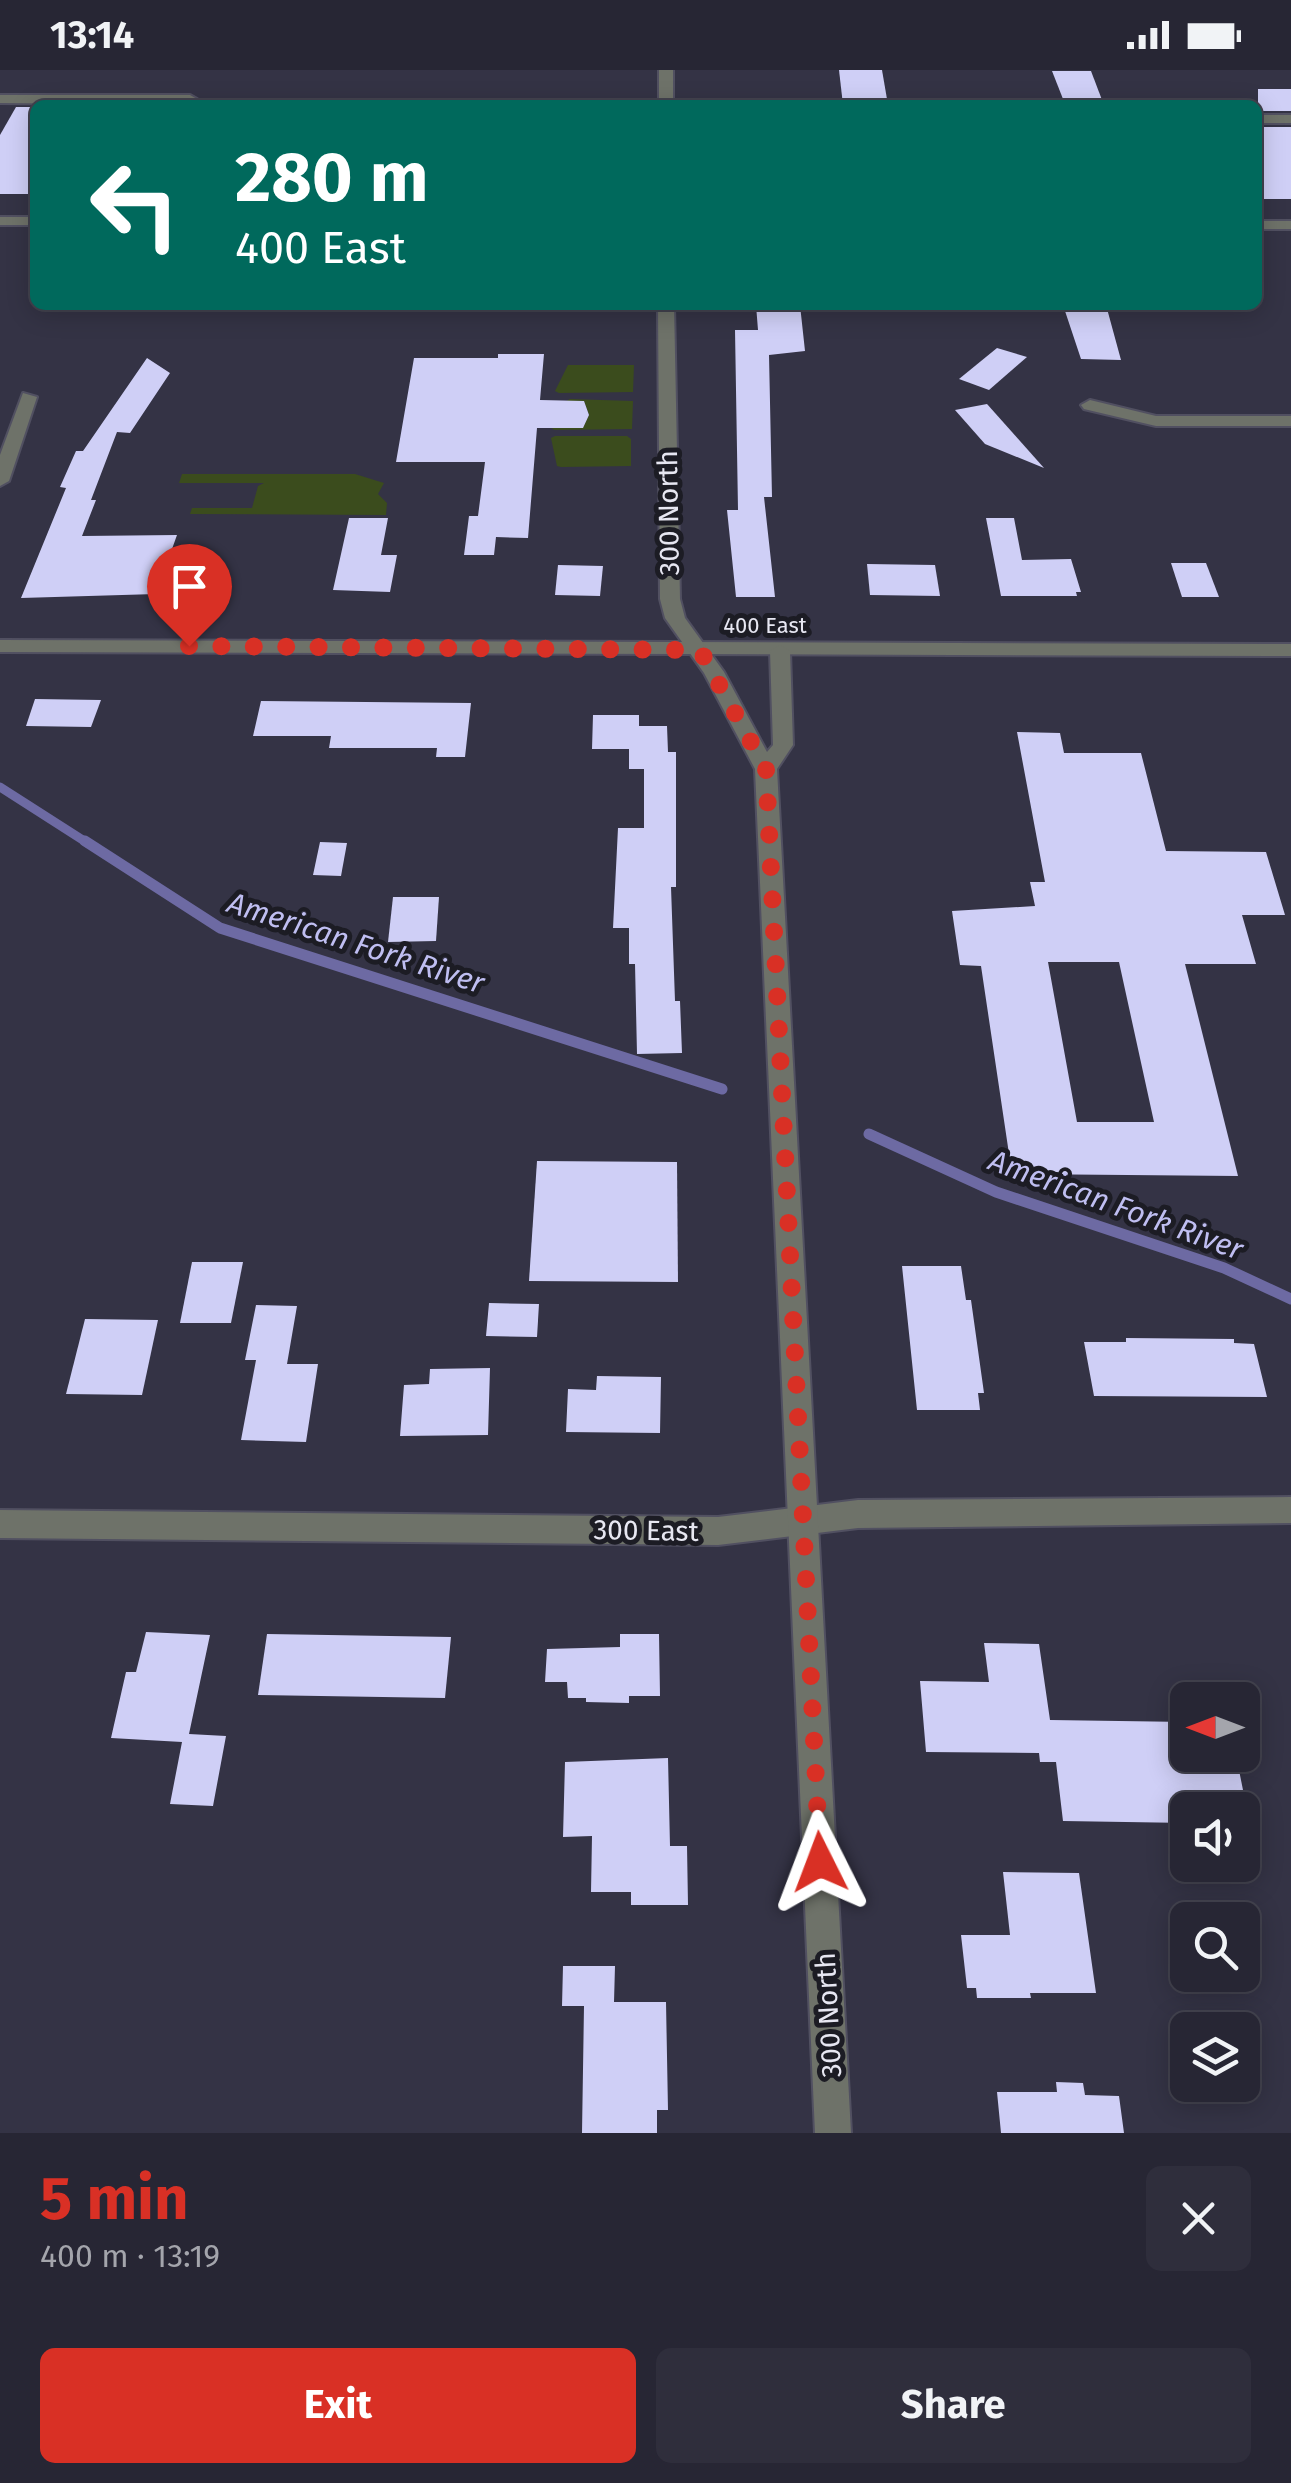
<!DOCTYPE html>
<html lang="en">
<head>
<meta charset="utf-8">
<style>
	:root { --surface:#272634; --page:#2f2e3c; --text:#f1f3f6; --muted:#a4a5ac; --line:#43434f; --accent:#d93025 }
	body { margin:0; font-family:"Fira Sans",sans-serif; background:var(--page); color:var(--text); height:100vh; display:flex; flex-direction:column; font-size:38px; white-space:nowrap }
	* { box-sizing:border-box; margin:0 }
	p { font-size:32px; color:var(--muted) }
	.icon { flex:none; width:55px; height:55px; fill:none; stroke:currentColor; stroke-width:2; stroke-linecap:round; stroke-linejoin:round }
	.map { position:relative; height:2063px; overflow:hidden }
	.panel { display:flex; flex-direction:column; background:var(--surface); flex:1 }
	.panel>* { flex:none }
	.top-card { position:absolute; left:30px; top:30px; width:1232px; height:210px; border-radius:15px; box-shadow:0 5px 25px #0003,0 0 0 2px var(--line); background:#00695c; color:#fff; overflow:hidden }
	.needle { width:65px; rotate:270deg }
	.controls { position:absolute; left:1170px; top:1612px; display:grid; gap:20px }
	.controls a { display:grid; place-items:center; width:90px; height:90px; border-radius:15px; background:var(--surface); box-shadow:0 5px 25px #0003,0 0 0 2px var(--line); font-size:50px }
	.pin { position:absolute; display:grid; place-items:center; width:85px; height:85px; color:#fff; margin:-102px -42px; border-radius:50% 50% 50% 0; rotate:-45deg; box-shadow:0 0 10px #0007 }
	.pin .icon { rotate:45deg }
	.me { position:absolute; width:110px; margin:-55px; rotate:357deg; stroke-linejoin:round; filter:drop-shadow(0 0 8px #0008) }
	.turn { display:flex; align-items:center; gap:35px; height:210px; padding:0 40px; font-size:45px }
	.turn .icon { width:130px; height:130px; stroke-width:2.5 }
	.turn b { display:block; font-size:70px; line-height:85px }
	.round { display:grid; place-items:center; flex:none; width:105px; height:105px; border-radius:15px; background:var(--page) }
	.head { display:flex; align-items:center; justify-content:space-between; height:170px; padding:0 40px }
	h1 { font-size:60px; font-weight:700; line-height:75px; color:var(--accent) }
	.button { display:flex; gap:20px; margin-top:auto; padding:20px 40px }
	.button a { flex:1; height:115px; border-radius:15px; background:var(--accent); color:#fff; font-size:40px; font-weight:700; line-height:115px; text-align:center }
	.button a+a { background:var(--page); color:var(--text) }
	.status { display:flex; justify-content:space-between; align-items:center; height:70px; padding:0 50px; background:var(--surface); direction:ltr }
	.status svg { height:28px; fill:currentColor }
	.map>svg:first-child { display:block }
</style>
</head>
<body>
<div class="status"><b>13:14</b><svg viewBox="0 0 49 12"><path d="M0 12V9h3v3zM5 12V6h3v6zM10 12V3h3v9zM15 12V0h3v12zM26 1h20v11H26zM47 4h2v5h-2z"/></svg></div>
<div class="map">
<svg width="1291" height="2063" viewBox="0 0 1291 2063">
	<rect width="100%" height="100%" fill="#343345"/>
	<g fill="#3b4c1d">
		<path d="M 568,295 L 634,295 L 633,322 L 559,323 L 555,321 Z"/>
		<path d="M 570,329 L 633,331 L 632,359 L 555,360 L 551,358 L 583,357 L 589,345 L 584,331 L 566,331 Z"/>
		<path d="M 555,366 L 627,366 L 631,369 L 631,396 L 561,397 L 557,396 L 551,368 Z"/>
		<path d="M 182,404 L 355,404 L 384,413 L 378,424 L 387,433 L 386,445 L 190,444 L 192,438 L 252,438 L 258,416 L 264,413 L 179,413 Z"/>
	</g>
	<g fill="none" stroke-linecap="round" stroke-linejoin="round">
		<path stroke="#6d6aa3" stroke-width="9" d="M 0,717 L 89,774"/>
		<g stroke="#6d6aa3" stroke-width="11">
			<path d="M 85,771 L 220,858 L 722,1019"/>
			<path d="M 869,1064 L 996,1122 L 1224,1198 L 1291,1229"/>
		</g>
	</g>
	<g fill="#cfcff6" fill-rule="evenodd">
		<path d="M 839,0 L 882,0 L 888,35 L 843,35 Z"/>
		<path d="M 1052,1 L 1091,1 L 1102,30 L 1063,29 Z"/>
		<rect x="1258" y="19" width="33" height="22"/>
		<path d="M 16,37 L 35,37 L 35,124 L 0,124 L 0,65 Z"/>
		<rect x="1258" y="57" width="33" height="72"/>
		<path d="M 756,235 L 800,235 L 805,281 L 769,285 L 772,427 L 764,427 L 775,527 L 736,527 L 727,440 L 738,440 L 735,260 L 758,260 Z"/>
		<path d="M 1063,235 L 1106,235 L 1121,290 L 1081,289 Z"/>
		<path d="M 997,278 L 1027,287 L 989,320 L 959,309 Z"/>
		<path d="M 498,284 L 544,284 L 540,330 L 584,331 L 589,345 L 583,358 L 537,358 L 528,468 L 496,467 L 494,485 L 464,485 L 469,446 L 478,446 L 485,392 L 396,392 L 414,288 L 498,288 Z"/>
		<path d="M 147,288 L 170,303 L 130,363 L 117,362 L 91,430 L 96,430 L 82,466 L 177,465 L 156,524 L 21,528 L 66,418 L 60,417 L 76,381 L 83,381 Z"/>
		<path d="M 987,334 L 1044,398 L 985,374 L 955,340 Z"/>
		<path d="M 349,448 L 388,448 L 381,485 L 397,485 L 390,522 L 333,520 Z"/>
		<path d="M 986,448 L 1014,448 L 1022,490 L 1071,489 L 1081,522 L 1076,522 L 1077,526 L 1001,526 Z"/>
		<path d="M 1171,493 L 1206,493 L 1219,527 L 1182,527 Z"/>
		<path d="M 867,494 L 935,495 L 940,526 L 870,525 Z"/>
		<path d="M 558,495 L 603,496 L 600,526 L 555,525 Z"/>
		<path d="M 35,629 L 101,630 L 91,657 L 26,656 Z"/>
		<path d="M 261,631 L 471,633 L 465,687 L 436,687 L 437,678 L 329,678 L 331,666 L 253,666 Z"/>
		<path d="M 593,645 L 639,645 L 639,656 L 667,656 L 668,682 L 676,682 L 676,817 L 671,817 L 675,931 L 680,931 L 682,983 L 637,984 L 635,894 L 629,894 L 629,858 L 613,858 L 618,758 L 644,758 L 644,699 L 629,699 L 629,679 L 592,679 Z"/>
		<path d="M 1017,662 L 1060,663 L 1064,683 L 1141,683 L 1166,781 L 1266,782 L 1285,845 L 1242,845 L 1256,894 L 1185,894 L 1238,1106 L 1012,1104 L 981,896 L 960,895 L 952,841 L 1035,836 L 1030,812 L 1045,812 ZM 1048,892 L 1119,892 L 1154,1052 L 1077,1052 Z"/>
		<path d="M 320,772 L 347,773 L 341,806 L 313,805 Z"/>
		<path d="M 393,827 L 439,827 L 436,871 L 388,872 Z"/>
		<path d="M 537,1091 L 677,1092 L 678,1212 L 529,1211 Z"/>
		<path d="M 192,1192 L 243,1192 L 231,1253 L 180,1253 Z"/>
		<path d="M 902,1196 L 961,1196 L 966,1230 L 971,1230 L 984,1323 L 978,1323 L 980,1340 L 917,1340 Z"/>
		<path d="M 489,1233 L 539,1234 L 537,1267 L 486,1266 Z"/>
		<path d="M 256,1235 L 297,1236 L 287,1294 L 318,1294 L 306,1372 L 241,1370 L 256,1290 L 245,1290 Z"/>
		<path d="M 85,1249 L 158,1250 L 142,1325 L 66,1324 Z"/>
		<path d="M 1126,1268 L 1234,1269 L 1234,1273 L 1254,1274 L 1267,1327 L 1094,1326 L 1084,1272 L 1126,1272 Z"/>
		<path d="M 490,1298 L 488,1365 L 400,1366 L 404,1315 L 429,1314 L 430,1299 Z"/>
		<path d="M 597,1306 L 661,1307 L 660,1363 L 566,1362 L 568,1319 L 596,1320 Z"/>
		<path d="M 146,1562 L 210,1565 L 189,1664 L 226,1666 L 213,1736 L 170,1734 L 182,1672 L 111,1668 L 126,1602 L 136,1602 Z"/>
		<path d="M 267,1564 L 451,1567 L 445,1628 L 258,1625 Z"/>
		<path d="M 620,1564 L 659,1564 L 660,1626 L 629,1626 L 629,1633 L 586,1632 L 586,1628 L 568,1628 L 567,1612 L 545,1612 L 547,1579 L 620,1577 Z"/>
		<path d="M 984,1573 L 1039,1574 L 1050,1650 L 1188,1652 L 1188,1685 L 1236,1685 L 1247,1740 L 1188,1740 L 1188,1753 L 1063,1751 L 1056,1692 L 1040,1692 L 1039,1683 L 926,1682 L 920,1611 L 989,1612 Z"/>
		<path d="M 668,1688 L 670,1776 L 687,1776 L 688,1835 L 631,1835 L 631,1822 L 591,1822 L 592,1766 L 563,1767 L 565,1692 Z"/>
		<path d="M 1003,1802 L 1079,1803 L 1096,1923 L 1030,1923 L 1031,1928 L 977,1928 L 976,1918 L 967,1918 L 961,1865 L 1010,1865 Z"/>
		<path d="M 563,1896 L 615,1896 L 614,1932 L 666,1932 L 668,2040 L 657,2040 L 657,2063 L 582,2063 L 584,1936 L 562,1936 Z"/>
		<path d="M 1056,2012 L 1083,2013 L 1085,2025 L 1119,2026 L 1124,2063 L 1001,2063 L 997,2022 L 1057,2022 Z"/>
	</g>
	<g fill="none" stroke-linecap="round" stroke-linejoin="round">
		<defs>
			<g id="minor">
				<path d="M 0,25 L 190,25 L 197,29 L 194,35 L 0,33 Z"/>
				<rect x="1258" y="45" width="33" height="8"/>
				<path d="M 23,323 L 37,327 L 9,411 L 0,416 L 0,385 Z"/>
				<path d="M 1090,330 L 1156,346 L 1291,346 L 1291,356 L 1156,356 L 1084,339 L 1081,335 Z"/>
				<path d="M 0,570 L 1291,574 L 1291,586 L 0,582 Z"/>
				<path d="M 1291,1427 L 1291,1453 L 858,1458 L 718,1475 L 0,1468 L 0,1440 L 718,1447 L 858,1430 Z"/>
			</g>
			<g id="tertiary">
				<rect x="659" y="0" width="14" height="35"/>
				<rect x="0" y="147" width="35" height="8"/>
				<rect x="1258" y="151" width="33" height="8"/>
				<path d="M 658,235 L 674,235 L 680,529 L 685,548 L 724,602 L 767,682 L 773,675 L 770,581 L 780,575 L 790,581 L 793,675 L 777,699 L 851,2063 L 815,2063 L 755,699 L 704,603 L 665,548 L 660,529 Z"/>
			</g>
		</defs>
		<use href="#minor" stroke="#515061" stroke-width="4"/>
		<use href="#tertiary" stroke="#515061" stroke-width="4"/>
		<use href="#minor" fill="#6e7269" fill-rule="evenodd"/>
		<use href="#tertiary" fill="#6e7269" fill-rule="evenodd"/>
	</g>
	<g fill="none" stroke-linecap="round" stroke-linejoin="round">
		<path stroke="#d93025" stroke-width="18" stroke-dasharray="0 32.4" d="M 189,576 L 700,580 L 766,699 L 820,1792"/>
	</g>
	<g text-anchor="middle" stroke-width="10" stroke-linejoin="round" paint-order="stroke">
		<g font-size="22" fill="#e7e7f2" stroke="#1c1c24">
			<text x="765" y="563">400 East</text>
		</g>
		<g font-size="28" fill="#e7e7f2" stroke="#1c1c24">
			<text transform="translate(668 443) rotate(-91)" y="10">300 North</text>
			<text transform="translate(646 1460) rotate(1)" y="10">300 East</text>
			<text transform="translate(828 1945) rotate(-93)" y="10">300 North</text>
		</g>
		<g font-size="30" font-style="italic" fill="#bfbef1" stroke="#1c1c24">
			<text transform="translate(356 873) rotate(18)" y="10">American Fork River</text>
			<text transform="translate(1116 1135) rotate(20)" y="10">American Fork River</text>
		</g>
	</g>
</svg>
<div class="controls">
<a><svg class="needle" viewBox="-14 -14 28 28"><path d="M0-13l5 13h-10z" fill="#e53935"/><path d="M0 13l5-13h-10z" fill="#a4a5ac"/></svg></a>
<a><svg class="icon" aria-label="sound" viewBox="0 0 24 24"><path d="M4 9h4l5-4v14l-5-4H4zM17 9q2 3 0 6"/></svg></a>
<a><svg class="icon" aria-label="search" viewBox="0 0 24 24"><circle cx="10" cy="10" r="6"/><path d="M15 15l6 6"/></svg></a>
<a><svg class="icon" aria-label="layers" viewBox="0 0 24 24"><path d="M12 4l9 5-9 5-9-5zM3 14l9 5 9-5"/></svg></a>
</div>
<div class="pin" style="left:189px;top:576px;background:#d93025"><svg class="icon" aria-label="arrive" viewBox="0 0 24 24"><path d="M6 21V4h12l-3 4 3 4H6"/></svg></div>
<svg class="me" style="left:820px;top:1792px" viewBox="-20 -20 40 40"><path d="M0-17L14 15 0 8-14 15z" fill="#d93025" stroke="#fff" stroke-width="4"/></svg>
<div class="top-card">
<div class="turn"><svg class="icon" aria-label="left" viewBox="0 0 24 24"><path d="M17 20v-9H6M10 6l-5 5 5 5"/></svg><div><b>280 m</b>400 East</div></div>
</div>
</div>
<section class="panel">
<div class="head"><div><h1>5 min</h1><p>400 m · 13:19</p></div><a class="round"><svg class="icon" aria-label="close" viewBox="0 0 24 24"><path d="M6 6l12 12M18 6L6 18"/></svg></a></div>
<div class="button"><a>Exit</a><a>Share</a></div>
</section>
</body>
</html>
